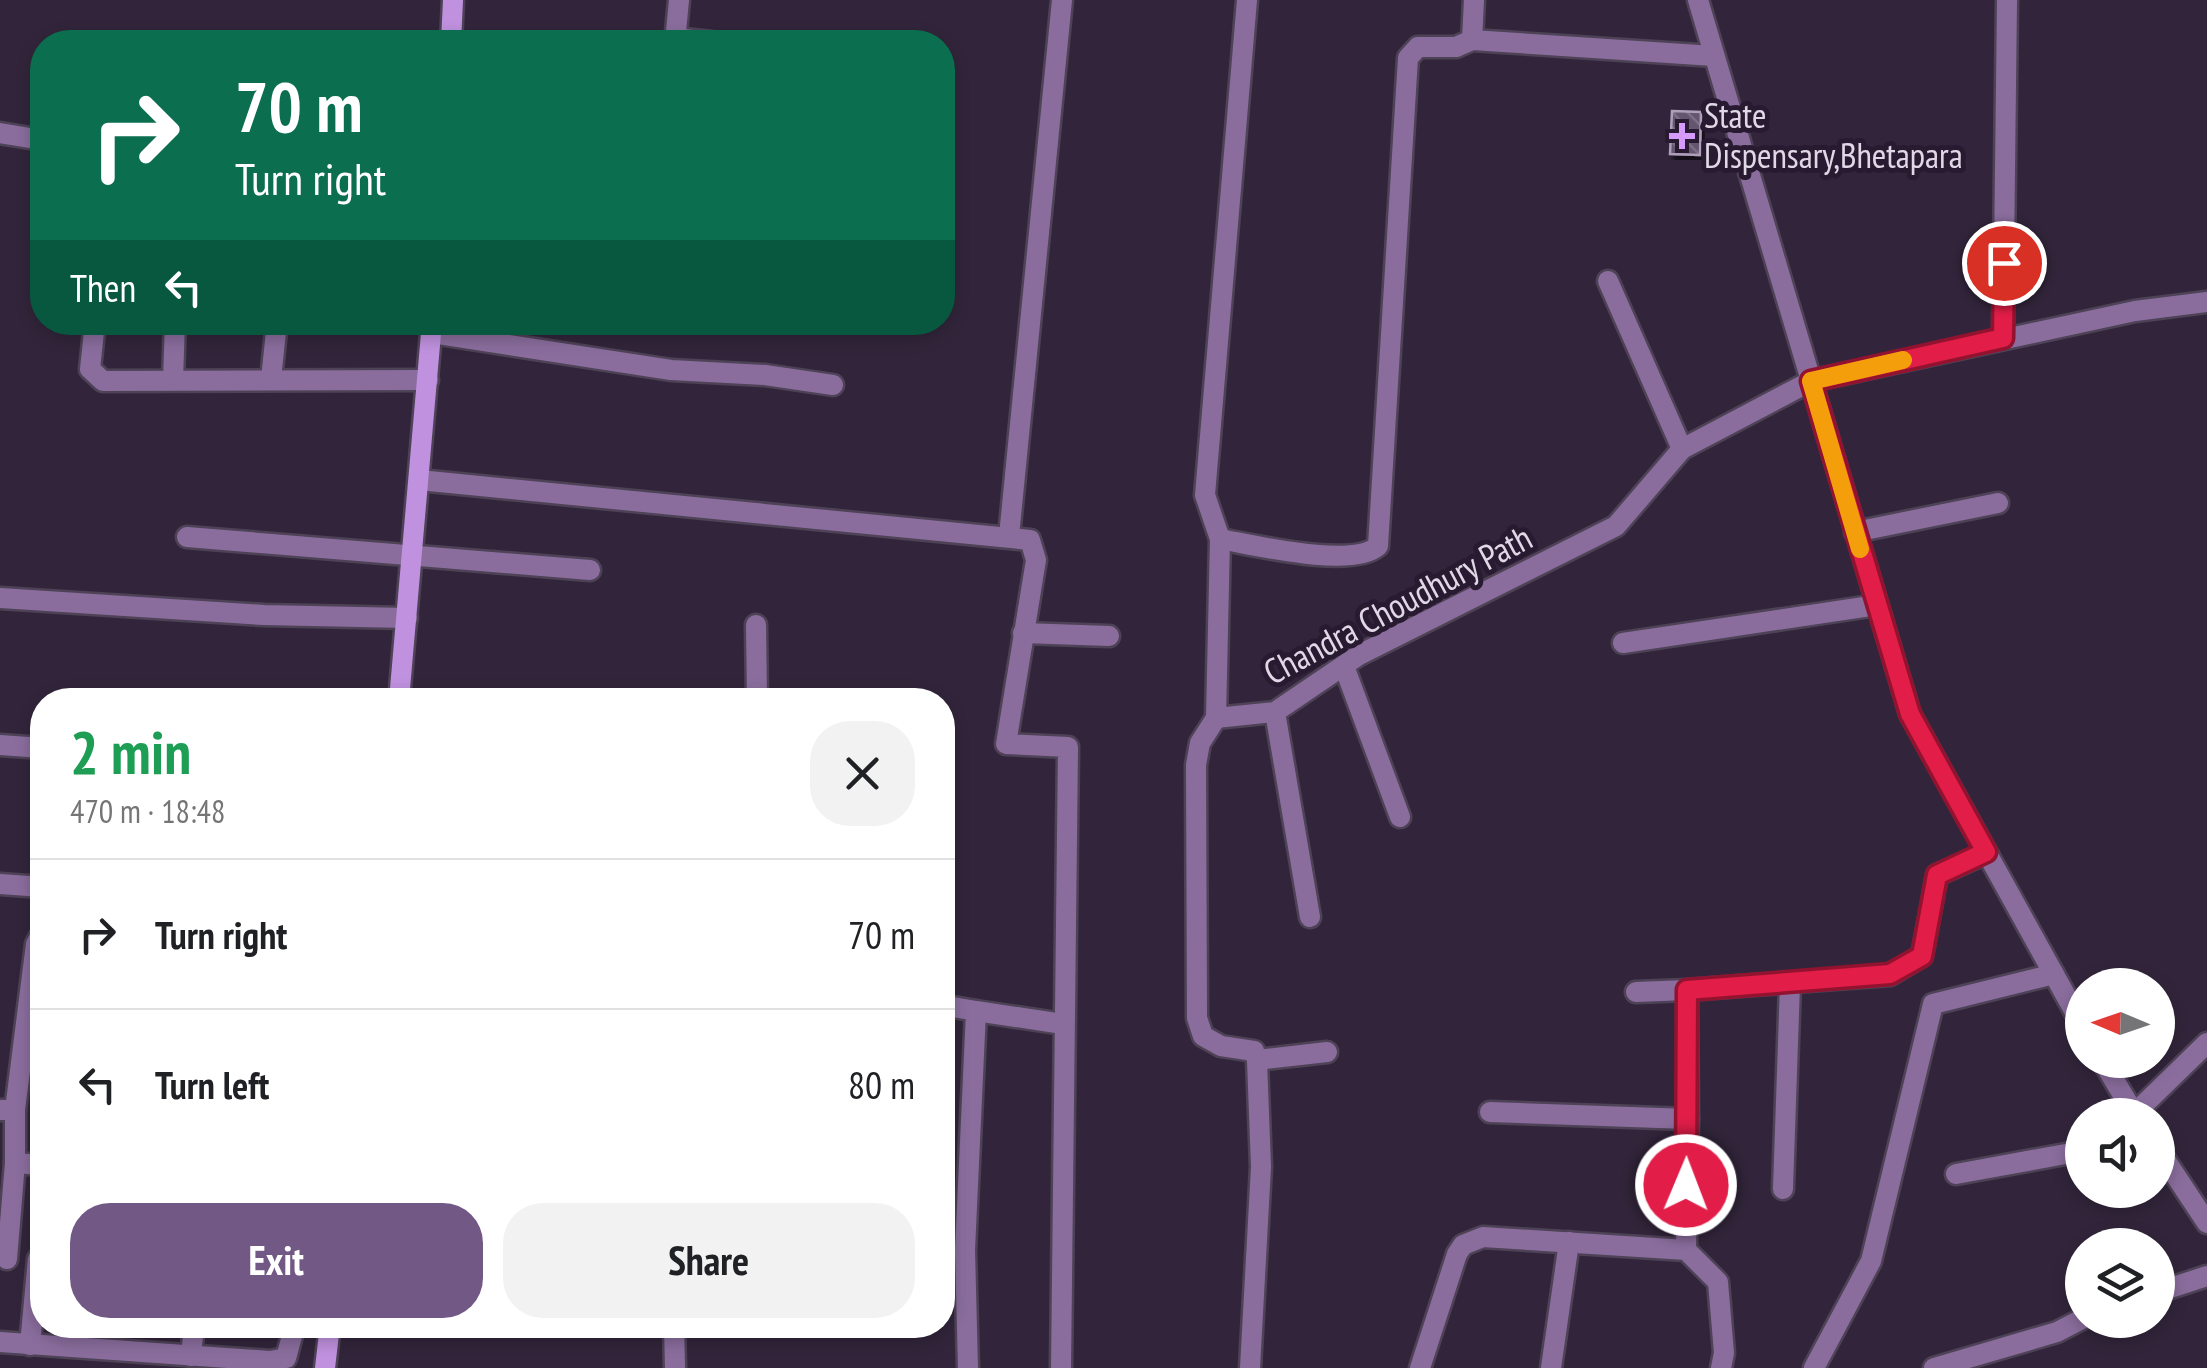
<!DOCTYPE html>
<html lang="en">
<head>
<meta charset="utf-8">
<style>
	:root { --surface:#fff; --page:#f2f2f2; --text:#202124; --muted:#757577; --line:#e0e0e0; --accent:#715885 }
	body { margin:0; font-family:"PT Sans Narrow",sans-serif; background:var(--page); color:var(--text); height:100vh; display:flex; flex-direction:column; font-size:38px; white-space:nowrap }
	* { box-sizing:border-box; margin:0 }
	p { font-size:32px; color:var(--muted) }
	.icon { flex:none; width:55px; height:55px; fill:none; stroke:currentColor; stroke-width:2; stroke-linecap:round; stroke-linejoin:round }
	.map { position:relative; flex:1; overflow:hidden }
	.side { position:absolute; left:30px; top:688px; width:925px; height:650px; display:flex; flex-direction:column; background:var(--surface); border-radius:40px; box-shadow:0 5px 15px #0003 }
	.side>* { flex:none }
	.banner { position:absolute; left:30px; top:30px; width:925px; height:305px; border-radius:40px; box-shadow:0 5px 15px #0003; background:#0b6e4f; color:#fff; overflow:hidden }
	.needle { width:65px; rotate:272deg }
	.buttons { position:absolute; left:2065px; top:968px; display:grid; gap:20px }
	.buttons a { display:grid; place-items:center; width:110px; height:110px; border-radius:50%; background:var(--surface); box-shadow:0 5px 15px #0003; font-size:50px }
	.pin { position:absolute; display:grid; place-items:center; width:85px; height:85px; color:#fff; margin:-42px; border:5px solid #fff; border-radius:50%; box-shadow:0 2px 10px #0007 }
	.me { position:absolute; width:110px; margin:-55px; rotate:1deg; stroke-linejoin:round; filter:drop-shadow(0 0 8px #0008) }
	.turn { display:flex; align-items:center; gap:35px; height:210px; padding:0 40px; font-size:45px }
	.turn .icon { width:130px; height:130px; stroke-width:2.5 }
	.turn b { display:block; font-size:70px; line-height:85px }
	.then { display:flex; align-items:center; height:95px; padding:0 40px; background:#0003; gap:20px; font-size:38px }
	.round { display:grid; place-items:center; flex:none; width:105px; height:105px; border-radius:40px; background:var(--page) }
	.overview { display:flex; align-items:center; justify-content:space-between; height:170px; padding:0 40px }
	h1 { font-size:60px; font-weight:700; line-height:75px; color:#1e9e55 }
	.button { display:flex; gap:20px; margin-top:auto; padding:20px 40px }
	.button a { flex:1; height:115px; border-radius:40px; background:var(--accent); color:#fff; font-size:40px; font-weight:700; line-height:115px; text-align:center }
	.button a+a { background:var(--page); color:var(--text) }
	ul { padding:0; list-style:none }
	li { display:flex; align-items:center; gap:30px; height:150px; padding:0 40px; border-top:2px solid var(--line) }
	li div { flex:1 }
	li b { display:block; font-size:38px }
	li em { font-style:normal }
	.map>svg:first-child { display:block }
</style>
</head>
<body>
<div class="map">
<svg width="2207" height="1368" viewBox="0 0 2207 1368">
	<defs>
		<pattern id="building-back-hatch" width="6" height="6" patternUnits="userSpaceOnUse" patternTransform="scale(2.5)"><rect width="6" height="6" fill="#65566f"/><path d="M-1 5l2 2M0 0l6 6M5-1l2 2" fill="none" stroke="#7b6e84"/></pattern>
		<filter id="shadow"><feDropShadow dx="4.5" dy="8" stdDeviation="2.5" flood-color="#0009"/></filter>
	</defs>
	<rect width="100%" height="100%" fill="#32253b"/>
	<path fill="url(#building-back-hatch)" stroke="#ae9eb9" stroke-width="2.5" filter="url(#shadow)" d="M 1672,111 L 1701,112 L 1700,155 L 1670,154 Z"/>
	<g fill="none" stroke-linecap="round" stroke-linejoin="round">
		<defs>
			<g id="street">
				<path d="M 1247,0 L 1205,495 L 1220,539 L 1216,718 L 1275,712 L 1359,655 L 1616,526 L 1682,449 L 1811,381 L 2135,311 L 2207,302"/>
				<path d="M 1698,0 L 1910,714 L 2082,1025"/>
				<path d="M 675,38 L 711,42"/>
				<path d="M 1472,40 L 1474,0"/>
				<path d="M 675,42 L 679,0"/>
				<path d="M 0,133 L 42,140"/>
				<path d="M 1608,281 L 1682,449"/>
				<path d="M 95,322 L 90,369 L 103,381 L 428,380"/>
				<path d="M 432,333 L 671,370 L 765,375 L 833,385"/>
				<path d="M 2003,338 L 2007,0"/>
				<path d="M 271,379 L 277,322"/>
				<path d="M 173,380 L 175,322"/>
				<path d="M 419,480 L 1030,540 L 1036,560 L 1006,744 L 1068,747 L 1061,1368"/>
				<path d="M 1855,532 L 1998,503"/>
				<path d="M 1009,536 L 1062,0"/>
				<path d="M 187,537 L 590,570"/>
				<path d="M 1220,539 C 1254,545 1352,569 1378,546 L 1408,58 L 1418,47 L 1456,47 L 1472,40 L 1714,56"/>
				<path d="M 0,598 L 264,615 L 407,618"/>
				<path d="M 756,625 L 757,700"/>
				<path d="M 1023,633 L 1109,636"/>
				<path d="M 1623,643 L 1877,605"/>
				<path d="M 1344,666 L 1400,817"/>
				<path d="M 1275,712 L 1310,917"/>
				<path d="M 1216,718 L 1200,743 L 1196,765 L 1197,1018 L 1203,1036 L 1221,1046 L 1254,1051 L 1257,1060 L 1261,1167 L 1250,1368"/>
				<path d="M 0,745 L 42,748"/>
				<path d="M 0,884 L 42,887"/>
				<path d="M 1636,992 L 1687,990"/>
				<path d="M 942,1005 L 976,1011 L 965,1250 L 968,1368"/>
				<path d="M 976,1011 L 1063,1024"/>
				<path d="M 1257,1060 L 1327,1052"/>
				<path d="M 2102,1060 L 2135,1115"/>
				<path d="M 0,1110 L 15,1110 L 36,944 L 42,933"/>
				<path d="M 1490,1112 L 1688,1119 L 1687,990 L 1890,975 L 1922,956 L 1937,875 L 1986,853"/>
				<path d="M 2134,1114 L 2207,1043"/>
				<path d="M 2158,1149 L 2207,1223"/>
				<path d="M 15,1163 L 15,1110"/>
				<path d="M 1956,1174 L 2082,1151"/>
				<path d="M 1783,1189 L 1790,984"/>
				<path d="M 1686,1250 L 1688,1119"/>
				<path d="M 7,1259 L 15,1163 L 42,1165"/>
				<path d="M 2158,1292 L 2207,1276"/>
				<path d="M 674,1325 L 675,1368"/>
				<path d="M 0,1342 L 270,1361 L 286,1358 L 295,1325"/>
				<path d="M 30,1345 L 38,1259"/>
				<path d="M 191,1356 L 194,1325"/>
				<path d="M 1420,1368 L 1457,1254 L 1463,1245 L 1483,1237 L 1686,1250 L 1718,1282 L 1724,1353 L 1721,1368"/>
				<path d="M 1551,1368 L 1569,1242"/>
				<path d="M 1814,1368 L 1871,1261 L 1933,1004 L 2054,974"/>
				<path d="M 1934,1368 L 2057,1332 L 2082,1319"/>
			</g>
			<g id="secondary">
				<path d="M 451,42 L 453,0"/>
				<path d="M 399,700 L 432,322"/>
				<path d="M 325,1368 L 330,1325"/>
			</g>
		</defs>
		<use href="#street" stroke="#4e4257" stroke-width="25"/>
		<use href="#secondary" stroke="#4e4257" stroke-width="25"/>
		<use href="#street" stroke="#8a6d9d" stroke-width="20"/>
		<use href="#secondary" stroke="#c091df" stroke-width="20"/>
	</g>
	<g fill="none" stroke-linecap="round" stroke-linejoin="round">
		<defs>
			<path id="route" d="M 1686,1185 L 1687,990 L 1890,974 L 1922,956 L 1937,875 L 1986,852 L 1910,714 L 1811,381 L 2003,338 L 2004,263"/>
		</defs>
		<use href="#route" stroke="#92132f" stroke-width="25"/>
		<use href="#route" stroke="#e11d48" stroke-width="18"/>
		<path stroke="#f59e0b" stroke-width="18" d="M 1860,549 L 1811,381 L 1903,360"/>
	</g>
	<path fill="#d59bfb" stroke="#281b31" stroke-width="4" d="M1677 121h10v10h10v10h-10v10h-10v-10h-10v-10h10z"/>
	<g text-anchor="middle" stroke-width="10" stroke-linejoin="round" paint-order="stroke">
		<g font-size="35" fill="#e1d8e7" stroke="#281b31" text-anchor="start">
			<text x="1704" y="128">State<tspan x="1704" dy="40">Dispensary,Bhetapara</tspan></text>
		</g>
		<g font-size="35" fill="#e1d8e7" stroke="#281b31">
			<text transform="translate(1398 605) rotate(-28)" y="12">Chandra Choudhury Path</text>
		</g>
	</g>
</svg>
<div class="buttons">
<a><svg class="needle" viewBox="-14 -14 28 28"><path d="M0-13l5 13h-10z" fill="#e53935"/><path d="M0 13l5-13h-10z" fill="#757577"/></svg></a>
<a><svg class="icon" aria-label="sound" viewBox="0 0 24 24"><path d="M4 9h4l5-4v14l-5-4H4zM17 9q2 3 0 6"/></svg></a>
<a><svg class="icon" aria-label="layers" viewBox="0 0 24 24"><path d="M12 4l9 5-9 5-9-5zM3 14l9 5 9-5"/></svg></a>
</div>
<div class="pin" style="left:2004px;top:263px;background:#d93025"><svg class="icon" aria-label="arrive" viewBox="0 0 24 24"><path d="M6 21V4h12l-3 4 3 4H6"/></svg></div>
<svg class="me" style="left:1686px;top:1185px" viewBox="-20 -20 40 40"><circle r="17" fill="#e11d48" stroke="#fff" stroke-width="3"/><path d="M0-11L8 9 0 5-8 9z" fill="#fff"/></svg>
<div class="banner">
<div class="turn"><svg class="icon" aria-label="right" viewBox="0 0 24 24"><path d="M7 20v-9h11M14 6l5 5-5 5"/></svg><div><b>70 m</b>Turn right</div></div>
<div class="then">Then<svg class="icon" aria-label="left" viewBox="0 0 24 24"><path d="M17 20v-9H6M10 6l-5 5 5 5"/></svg></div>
</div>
<section class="side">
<div class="overview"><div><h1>2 min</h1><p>470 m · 18:48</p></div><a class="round"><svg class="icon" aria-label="close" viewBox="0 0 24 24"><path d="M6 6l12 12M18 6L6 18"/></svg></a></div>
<ul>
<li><svg class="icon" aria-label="right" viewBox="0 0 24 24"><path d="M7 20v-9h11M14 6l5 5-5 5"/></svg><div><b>Turn right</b></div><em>70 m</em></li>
<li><svg class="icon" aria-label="left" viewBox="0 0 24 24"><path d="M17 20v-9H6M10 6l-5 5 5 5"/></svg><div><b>Turn left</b></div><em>80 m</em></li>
</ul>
<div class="button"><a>Exit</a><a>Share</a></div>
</section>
</div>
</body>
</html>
